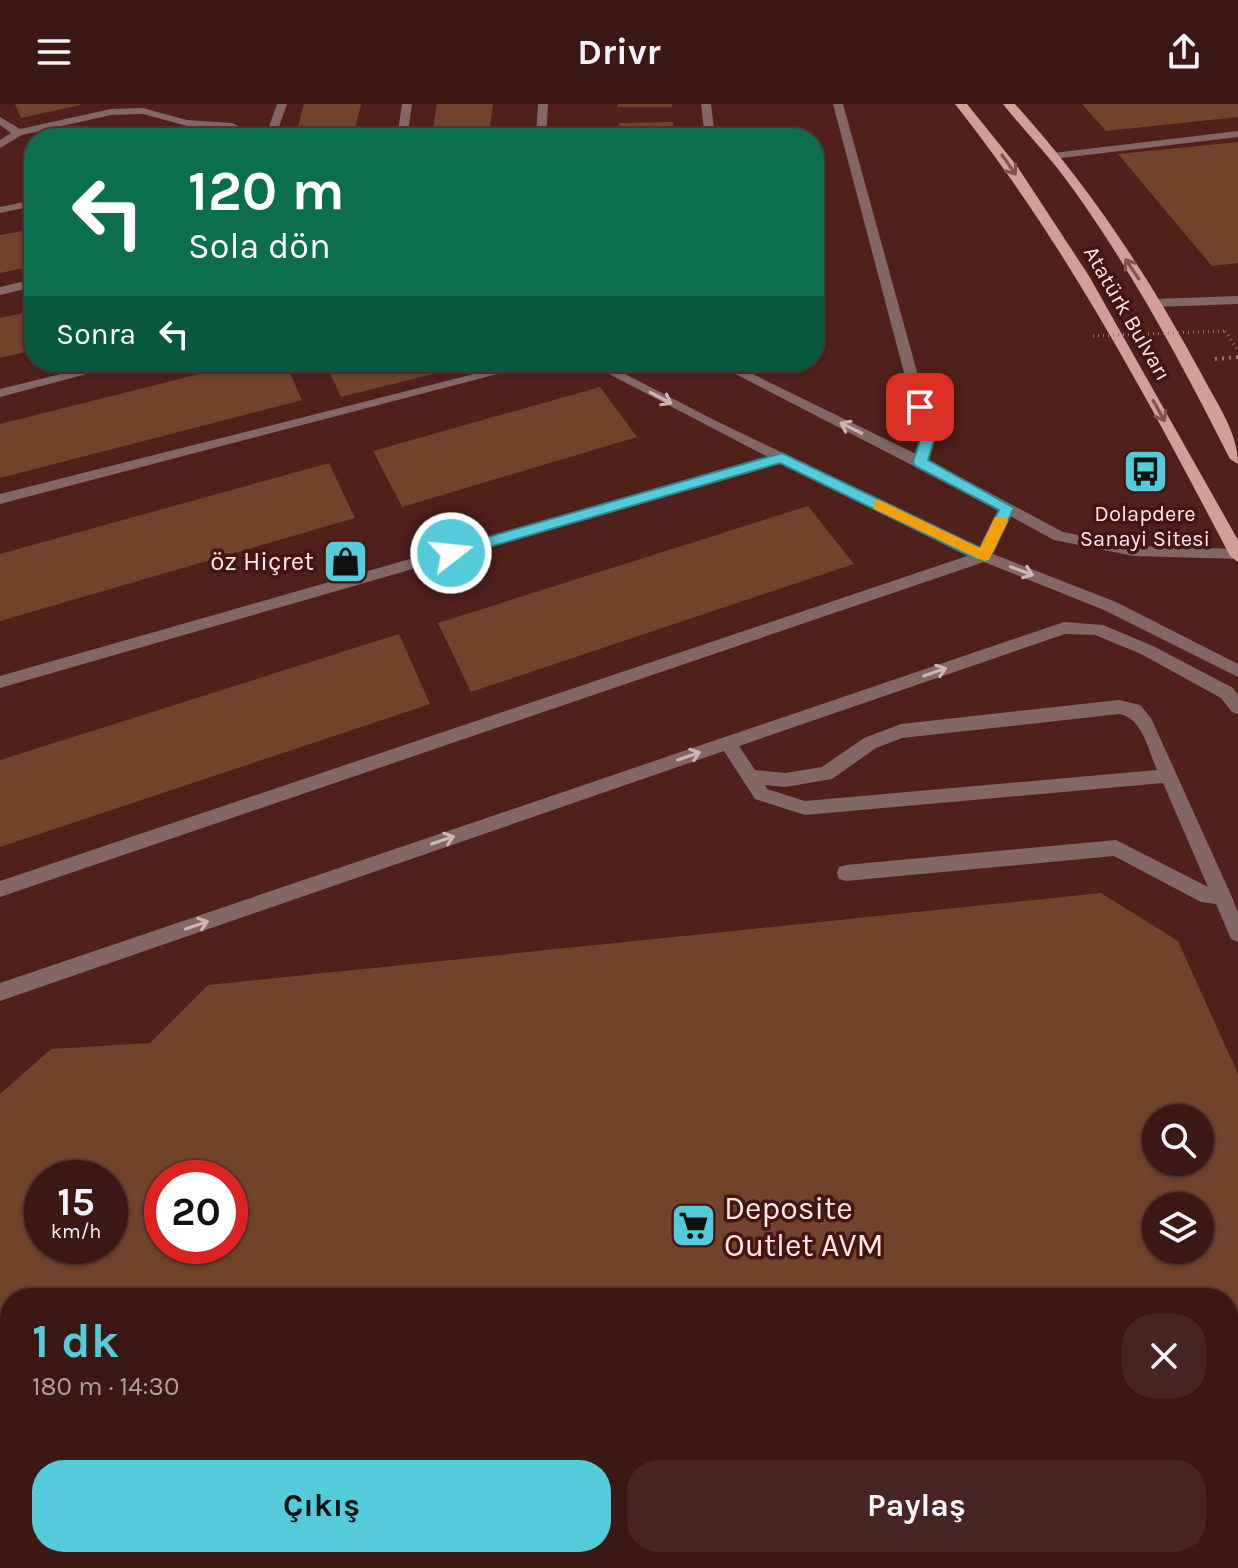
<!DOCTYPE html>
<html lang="tr">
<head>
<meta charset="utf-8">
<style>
	:root { --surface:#3c1814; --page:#472522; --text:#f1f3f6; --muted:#aca0a0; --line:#553734; --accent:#53cbdb }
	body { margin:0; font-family:Karla,sans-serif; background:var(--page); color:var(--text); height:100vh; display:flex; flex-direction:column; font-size:30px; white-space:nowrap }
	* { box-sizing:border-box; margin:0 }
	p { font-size:26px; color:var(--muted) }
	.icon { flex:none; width:44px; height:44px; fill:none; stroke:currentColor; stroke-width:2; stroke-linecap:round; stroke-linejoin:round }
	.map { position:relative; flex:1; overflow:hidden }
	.details { position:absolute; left:0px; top:1184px; width:1238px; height:280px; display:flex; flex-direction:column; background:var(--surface); border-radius:32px 32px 0 0; box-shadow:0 2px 6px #0004,0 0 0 2px var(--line) }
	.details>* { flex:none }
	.guide { position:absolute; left:24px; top:24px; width:800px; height:244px; border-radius:32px; box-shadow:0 2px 6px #0004,0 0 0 2px var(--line); background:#0b6e4f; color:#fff; overflow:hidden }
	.controls { position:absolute; left:1142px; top:1000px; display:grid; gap:16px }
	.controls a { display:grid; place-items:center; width:72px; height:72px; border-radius:50%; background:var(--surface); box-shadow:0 2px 6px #0004,0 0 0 2px var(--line); font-size:40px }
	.speed { position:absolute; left:24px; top:1056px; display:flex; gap:16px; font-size:40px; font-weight:700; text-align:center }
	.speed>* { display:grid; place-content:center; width:104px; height:104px; border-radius:50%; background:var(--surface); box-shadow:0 2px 6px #0004,0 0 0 2px var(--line); line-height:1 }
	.speed small { font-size:20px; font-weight:400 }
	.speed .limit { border:12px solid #d22; background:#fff; color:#111 }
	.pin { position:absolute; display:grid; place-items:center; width:68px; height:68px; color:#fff; margin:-34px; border-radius:16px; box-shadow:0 4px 12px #0006 }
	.me { position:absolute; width:88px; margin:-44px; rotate:74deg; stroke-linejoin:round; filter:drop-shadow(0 0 6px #0008) }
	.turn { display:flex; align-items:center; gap:28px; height:168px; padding:0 32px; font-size:36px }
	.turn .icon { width:104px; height:104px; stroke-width:2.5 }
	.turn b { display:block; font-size:56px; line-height:68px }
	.then { display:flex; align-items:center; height:76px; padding:0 32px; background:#0003; gap:16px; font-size:30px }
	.round { display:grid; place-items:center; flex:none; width:84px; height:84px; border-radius:32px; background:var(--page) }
	.overview { display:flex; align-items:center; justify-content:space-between; height:136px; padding:0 32px }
	h1 { font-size:48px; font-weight:700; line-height:60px; color:var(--accent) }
	.primary-button { display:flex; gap:16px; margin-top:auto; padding:16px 32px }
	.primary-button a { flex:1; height:92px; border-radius:32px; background:var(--accent); color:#111; font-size:32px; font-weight:700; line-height:92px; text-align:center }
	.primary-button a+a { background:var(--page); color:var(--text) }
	header { display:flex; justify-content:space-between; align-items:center; height:104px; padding:0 32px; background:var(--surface); font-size:36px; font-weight:700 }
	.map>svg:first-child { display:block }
</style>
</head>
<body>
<header><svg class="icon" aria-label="menu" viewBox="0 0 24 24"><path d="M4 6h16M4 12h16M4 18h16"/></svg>Drivr<svg class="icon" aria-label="share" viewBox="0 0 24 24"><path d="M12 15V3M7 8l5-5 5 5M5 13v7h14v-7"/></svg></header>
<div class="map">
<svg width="1238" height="1464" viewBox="0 0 1238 1464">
	<rect width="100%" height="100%" fill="#50201b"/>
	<g fill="#71432b" fill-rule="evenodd">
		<path d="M 15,0 L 80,0 L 80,1 L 21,14 Z"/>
		<path d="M 304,0 L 361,0 L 355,25 L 297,26 Z"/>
		<path d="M 437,0 L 493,0 L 490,23 L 433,23 Z"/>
		<rect x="618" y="0" width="54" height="3"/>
		<path d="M 1082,0 L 1238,0 L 1238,13 L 1106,27 Z"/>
		<path d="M 673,18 L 675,34 L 620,34 L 619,19 Z"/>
		<path d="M 120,26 L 122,34 L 84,34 L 84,32 Z"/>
		<path d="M 513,26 L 513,34 L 450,34 L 451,27 Z"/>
		<path d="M 1238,38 L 1238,159 L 1212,162 L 1118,50 Z"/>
		<path d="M 34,125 L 34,162 L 0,169 L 0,131 Z"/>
		<path d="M 34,207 L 34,246 L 0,254 L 0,214 Z"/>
		<path d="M 247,258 L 285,258 L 302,296 L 0,374 L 0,320 Z"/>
		<path d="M 325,258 L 476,258 L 477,259 L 341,293 Z"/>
		<path d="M 600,283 L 637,333 L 402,403 L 373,347 Z"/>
		<path d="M 329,359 L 355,414 L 0,517 L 0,450 Z"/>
		<path d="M 808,402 L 854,460 L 471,588 L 438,519 Z"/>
		<path d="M 399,530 L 430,600 L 0,743 L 0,656 Z"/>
		<path d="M 1101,789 L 1178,837 L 1238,970 L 1238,1423 L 1228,1424 L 1228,1194 L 10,1194 L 10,1454 L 920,1456 L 859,1464 L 0,1464 L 0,990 L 51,945 L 150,939 L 208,881 ZM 1156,1014 L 1200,1014 L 1200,1058 L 1156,1058 ZM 42,1074 L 110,1074 L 110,1142 L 42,1142 ZM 162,1074 L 230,1074 L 230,1142 L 162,1142 ZM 1156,1102 L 1200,1102 L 1200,1146 L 1156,1146 Z"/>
		<path d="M 1069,1454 L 1150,1454 L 1153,1464 L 1072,1464 Z"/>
	</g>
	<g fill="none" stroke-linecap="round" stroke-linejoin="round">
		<path stroke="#987470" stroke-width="3" stroke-dasharray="1 4" stroke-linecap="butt" d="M 1225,227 L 1238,247"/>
		<path stroke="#987470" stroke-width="4" stroke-dasharray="2 5" stroke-linecap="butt" d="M 1215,255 L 1238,253"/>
		<g fill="#826865" fill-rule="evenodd">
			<path d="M 277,0 L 287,0 L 275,34 L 265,34 Z"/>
			<path d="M 402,0 L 412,0 L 407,34 L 397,34 Z"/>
			<path d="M 538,0 L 548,0 L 546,34 L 536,34 Z"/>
			<path d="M 701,0 L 711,0 L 715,34 L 705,34 Z"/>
			<path d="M 833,0 L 843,0 L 935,333 L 928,356 L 1063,428 L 1134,442 L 1237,445 L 1238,455 L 1134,452 L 1054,436 L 1010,412 L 993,450 L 1116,498 L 1238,560 L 1238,573 L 1104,506 L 984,458 L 0,793 L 0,777 L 970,451 L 780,359 L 0,584 L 0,572 L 768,353 L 586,258 L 602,258 L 714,316 L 980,444 L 999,406 L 712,258 L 728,258 L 916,350 L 921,333 Z"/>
			<path d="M 143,4 L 187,16 L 232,19 L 264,34 L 250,34 L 230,25 L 187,22 L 143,10 L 111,11 L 22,31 L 0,44 L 0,36 L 11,29 L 0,21 L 0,13 L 20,25 L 111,5 Z"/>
			<path d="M 1238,27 L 1238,33 L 1053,55 L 1048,52 L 1053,49 Z"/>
			<path d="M 34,96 L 34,102 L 0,109 L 0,103 Z"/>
			<path d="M 34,175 L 34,183 L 0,191 L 0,183 Z"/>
			<path d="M 110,258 L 132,258 L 0,293 L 0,285 Z"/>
			<path d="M 521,258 L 543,258 L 0,400 L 0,390 Z"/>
			<path d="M 1064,518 L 1103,521 L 1153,542 L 1233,584 L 1238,591 L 1238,610 L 1232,608 L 1221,594 L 1141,550 L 1095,531 L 1065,530 L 739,642 L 755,666 L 785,669 L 822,663 L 864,634 L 901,620 L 1119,596 L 1140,601 L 1151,614 L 1231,791 L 1238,808 L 1238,838 L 1231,835 L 1216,800 L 1201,798 L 1114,752 L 846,777 L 839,775 L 837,769 L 839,763 L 846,761 L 1116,736 L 1208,783 L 1163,679 L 805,711 L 755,695 L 724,647 L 0,897 L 0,879 ZM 1119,610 C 1143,614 1148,646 1157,666 L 805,697 L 767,685 L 765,681 L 785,683 L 832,675 L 876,644 L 902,634 Z"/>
		</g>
		<path fill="#826865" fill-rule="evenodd" d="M 1238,192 L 1238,200 L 1154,203 L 1147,199 L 1154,195 Z"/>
		<g fill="#d29e97" fill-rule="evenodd">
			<path d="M 955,0 L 967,0 L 1017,62 L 1089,172 L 1238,436 L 1238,458 L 1230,452 C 1148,295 1065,139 955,0 Z"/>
			<path d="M 1003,0 L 1015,0 C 1089,82 1150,174 1202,271 C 1217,300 1238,328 1238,360 L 1230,355 C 1183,262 1134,170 1073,85 C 1052,55 1026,29 1003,0 Z"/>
		</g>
		<path stroke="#987470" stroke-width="3" stroke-dasharray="1 4" stroke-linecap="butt" d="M 1093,232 L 1225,227"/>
	</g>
	<defs><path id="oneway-shaft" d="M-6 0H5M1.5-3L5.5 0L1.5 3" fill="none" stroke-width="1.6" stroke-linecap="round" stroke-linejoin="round" transform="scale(2)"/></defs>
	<g stroke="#84534e">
		<use href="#oneway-shaft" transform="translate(1009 61) rotate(55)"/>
		<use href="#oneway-shaft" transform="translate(1132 165) rotate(-124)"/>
		<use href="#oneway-shaft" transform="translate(1159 307) rotate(61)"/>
	</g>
	<g stroke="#ccb5b2">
		<use href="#oneway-shaft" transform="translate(661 294) rotate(28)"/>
		<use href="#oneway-shaft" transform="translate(851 324) rotate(-154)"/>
		<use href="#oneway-shaft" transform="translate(1022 467) rotate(21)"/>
		<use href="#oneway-shaft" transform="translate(935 568) rotate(-19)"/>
		<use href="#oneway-shaft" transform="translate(689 652) rotate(-19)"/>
		<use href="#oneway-shaft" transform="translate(443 736) rotate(-19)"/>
		<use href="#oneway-shaft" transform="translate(197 821) rotate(-19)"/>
	</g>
	<path fill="#53cbdb" stroke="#36848e" stroke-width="2" d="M 920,299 L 926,303 L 935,333 L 928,356 L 1014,404 L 989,456 L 978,456 L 780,359 L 451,454 L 443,449 L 446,445 L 782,349 L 980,444 L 999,406 L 915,362 L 913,358 L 921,333 L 913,303 Z"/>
	<path fill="#f59e0b" d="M 879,396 L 980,444 L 995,413 L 1006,413 L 1008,417 L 989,456 L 984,457 L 874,405 L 874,397 Z"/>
	<defs>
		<symbol id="bus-square" viewBox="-11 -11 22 22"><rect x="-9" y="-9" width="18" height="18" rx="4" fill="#53cbdb" stroke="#441512"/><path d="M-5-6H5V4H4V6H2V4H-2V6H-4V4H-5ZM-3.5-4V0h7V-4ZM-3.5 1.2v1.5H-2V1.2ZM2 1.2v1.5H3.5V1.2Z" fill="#111"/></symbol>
		<symbol id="shop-square" viewBox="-11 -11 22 22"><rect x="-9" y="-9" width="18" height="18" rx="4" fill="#53cbdb" stroke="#441512"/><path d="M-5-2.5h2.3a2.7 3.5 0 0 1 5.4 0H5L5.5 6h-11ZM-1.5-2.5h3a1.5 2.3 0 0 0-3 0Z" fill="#111"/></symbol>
		<symbol id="supermarket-square" viewBox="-11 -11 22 22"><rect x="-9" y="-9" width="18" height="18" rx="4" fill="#53cbdb" stroke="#441512"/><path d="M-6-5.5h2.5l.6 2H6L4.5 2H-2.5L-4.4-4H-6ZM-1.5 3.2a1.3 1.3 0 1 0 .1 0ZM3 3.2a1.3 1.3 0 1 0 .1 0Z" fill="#111"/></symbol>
	</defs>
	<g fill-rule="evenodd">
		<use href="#bus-square" x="1120" y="342" width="51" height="51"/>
		<use href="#shop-square" x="320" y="432" width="51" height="51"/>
		<use href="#supermarket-square" x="668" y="1096" width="51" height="51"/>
	</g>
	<g text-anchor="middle" stroke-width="7" stroke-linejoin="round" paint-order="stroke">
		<g font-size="22" fill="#fde9e6" stroke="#441512">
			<text transform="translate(1128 209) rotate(60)" y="8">Atatürk Bulvarı</text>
		</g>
		<g font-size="22" fill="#fde9e6" stroke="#441512">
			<text x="1145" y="417">Dolapdere<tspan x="1145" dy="25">Sanayi Sitesi</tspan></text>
		</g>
		<g font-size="26" fill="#fde9e6" stroke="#441512" text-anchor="end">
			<text x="314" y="466">öz Hiçret</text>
		</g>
		<g font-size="32" fill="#fde9e6" stroke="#441512" text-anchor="start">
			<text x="724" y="1115">Deposite<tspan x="724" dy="37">Outlet AVM</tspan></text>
		</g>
	</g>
</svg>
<div class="controls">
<a><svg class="icon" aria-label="search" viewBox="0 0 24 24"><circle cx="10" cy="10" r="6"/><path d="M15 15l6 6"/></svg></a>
<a><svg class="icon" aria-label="layers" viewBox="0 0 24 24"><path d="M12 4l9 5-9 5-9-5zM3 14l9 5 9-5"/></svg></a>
</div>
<div class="speed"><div>15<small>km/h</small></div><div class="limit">20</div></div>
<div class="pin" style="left:920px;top:303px;background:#d93025"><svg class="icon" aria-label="arrive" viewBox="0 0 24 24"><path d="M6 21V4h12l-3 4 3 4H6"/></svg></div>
<svg class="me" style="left:451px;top:449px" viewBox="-20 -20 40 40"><circle r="17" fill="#53cbdb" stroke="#fff" stroke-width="3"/><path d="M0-11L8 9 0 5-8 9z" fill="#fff"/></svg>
<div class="guide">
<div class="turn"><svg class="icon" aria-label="left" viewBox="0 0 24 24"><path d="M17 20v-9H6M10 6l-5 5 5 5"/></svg><div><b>120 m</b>Sola dön</div></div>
<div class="then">Sonra<svg class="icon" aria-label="left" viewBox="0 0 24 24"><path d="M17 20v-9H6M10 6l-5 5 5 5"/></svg></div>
</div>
<section class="details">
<div class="overview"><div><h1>1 dk</h1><p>180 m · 14:30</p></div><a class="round"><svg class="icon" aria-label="close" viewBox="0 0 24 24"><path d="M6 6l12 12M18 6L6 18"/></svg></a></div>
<div class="primary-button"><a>Çıkış</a><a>Paylaş</a></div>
</section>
</div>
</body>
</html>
